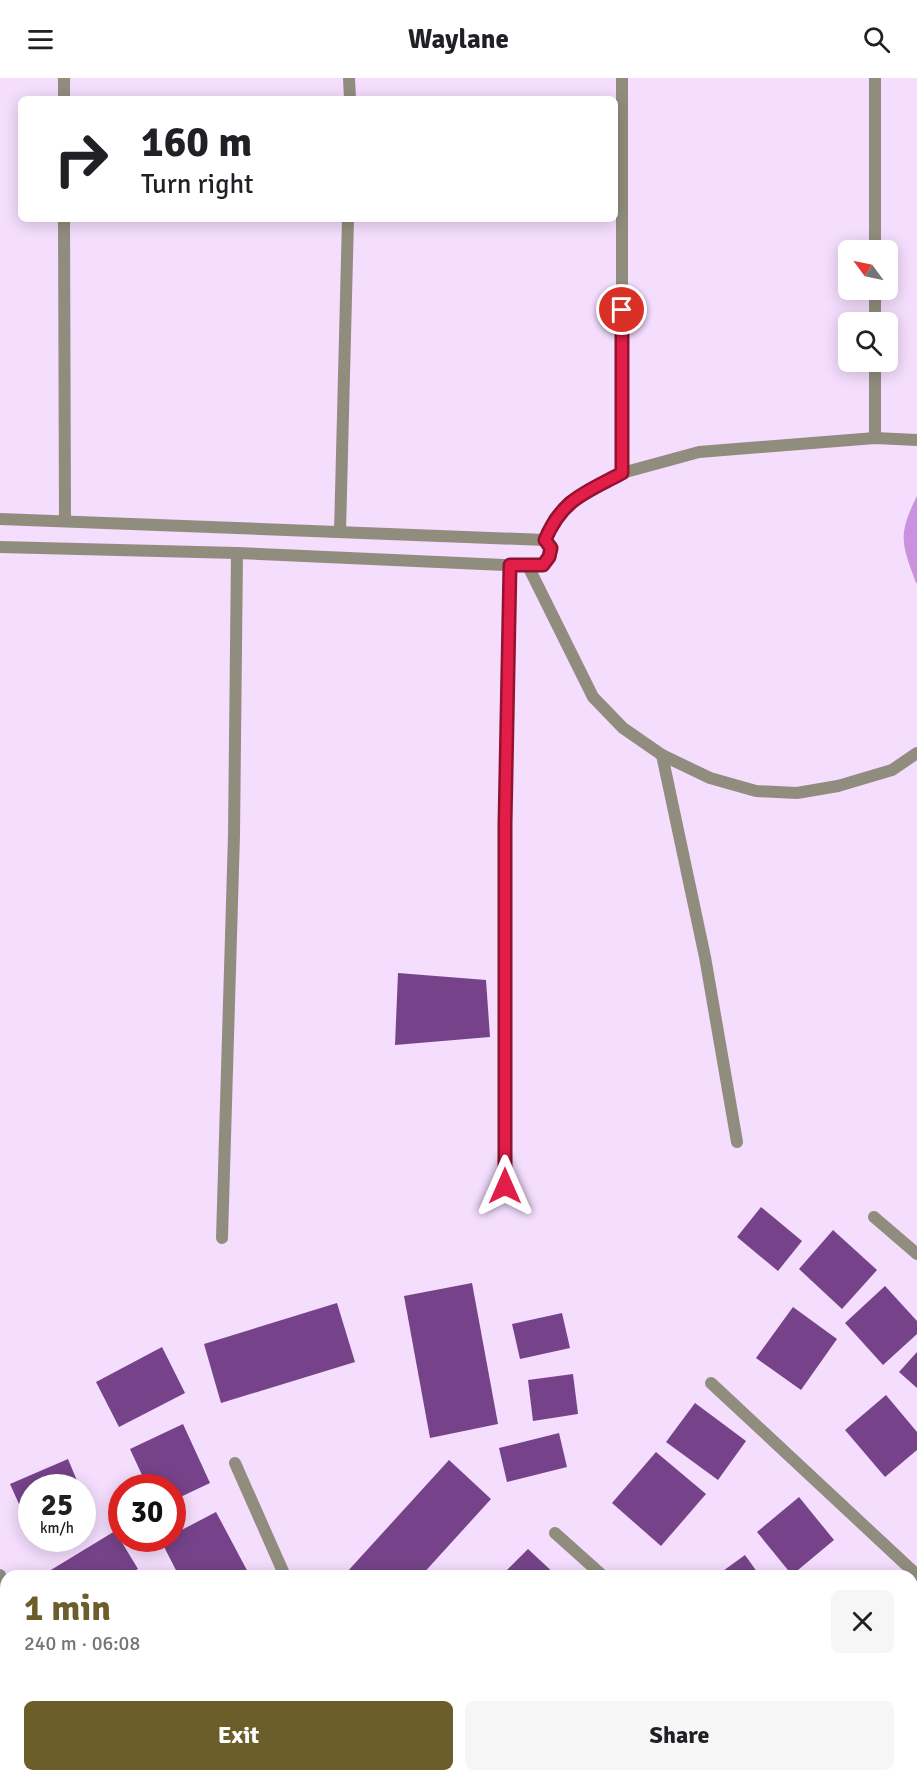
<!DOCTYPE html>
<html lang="en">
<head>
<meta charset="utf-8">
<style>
	:root { --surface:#fff; --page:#f6f6f6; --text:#202124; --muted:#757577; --accent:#6b5e2b }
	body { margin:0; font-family:Signika,sans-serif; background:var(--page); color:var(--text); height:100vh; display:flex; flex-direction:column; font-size:22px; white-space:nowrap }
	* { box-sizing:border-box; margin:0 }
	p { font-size:20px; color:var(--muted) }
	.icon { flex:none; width:33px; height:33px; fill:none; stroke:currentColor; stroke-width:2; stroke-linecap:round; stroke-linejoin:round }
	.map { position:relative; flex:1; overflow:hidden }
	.drawer { position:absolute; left:0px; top:1492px; width:918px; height:212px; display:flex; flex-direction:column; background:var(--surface); border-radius:18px 18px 0 0; box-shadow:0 3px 15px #0003 }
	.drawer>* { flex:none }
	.guide { position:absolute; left:18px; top:18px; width:600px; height:126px; border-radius:9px; box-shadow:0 3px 15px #0003; background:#fff; color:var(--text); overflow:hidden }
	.needle { width:39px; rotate:303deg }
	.fabs { position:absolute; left:838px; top:162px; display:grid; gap:12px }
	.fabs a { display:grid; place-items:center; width:60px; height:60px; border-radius:9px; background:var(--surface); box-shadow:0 3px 15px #0003; font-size:30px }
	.speed { position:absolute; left:18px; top:1396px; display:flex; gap:12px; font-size:30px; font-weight:700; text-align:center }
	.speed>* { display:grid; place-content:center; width:78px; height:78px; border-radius:50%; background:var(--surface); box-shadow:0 3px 15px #0003; line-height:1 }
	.speed small { font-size:15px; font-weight:400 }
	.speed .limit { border:9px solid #d22; background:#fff; color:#111 }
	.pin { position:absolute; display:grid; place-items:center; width:51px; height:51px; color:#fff; margin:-26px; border:3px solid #fff; border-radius:50%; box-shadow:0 2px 6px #0007 }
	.me { position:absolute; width:66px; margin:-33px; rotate:0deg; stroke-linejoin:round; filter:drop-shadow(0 0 4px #0008) }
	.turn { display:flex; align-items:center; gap:21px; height:126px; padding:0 24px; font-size:27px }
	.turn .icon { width:78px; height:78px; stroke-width:2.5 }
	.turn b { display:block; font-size:42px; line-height:51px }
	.round { display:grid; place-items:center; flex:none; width:63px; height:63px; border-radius:9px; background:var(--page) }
	.headline { display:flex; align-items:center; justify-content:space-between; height:102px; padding:0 24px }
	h1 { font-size:36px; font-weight:700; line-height:45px; color:var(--accent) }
	.action { display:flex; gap:12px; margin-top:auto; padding:12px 24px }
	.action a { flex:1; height:69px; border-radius:9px; background:var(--accent); color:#fff; font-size:24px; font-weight:700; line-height:69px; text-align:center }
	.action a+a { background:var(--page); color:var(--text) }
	header { display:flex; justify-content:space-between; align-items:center; height:78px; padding:0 24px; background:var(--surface); font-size:27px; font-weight:700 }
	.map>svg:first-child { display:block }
</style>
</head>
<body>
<header><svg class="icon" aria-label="menu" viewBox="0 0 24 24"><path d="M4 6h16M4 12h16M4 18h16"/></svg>Waylane<svg class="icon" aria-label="search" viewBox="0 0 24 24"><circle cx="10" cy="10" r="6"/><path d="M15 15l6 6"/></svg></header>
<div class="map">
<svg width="917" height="1703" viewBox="0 0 917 1703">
	<rect width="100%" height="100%" fill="#f4ddfd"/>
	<path fill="#c991de" d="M 917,418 L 917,505 L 916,505 C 902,466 897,458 917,418 Z"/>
	<g fill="#76438a">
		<path d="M 398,895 L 486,902 L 490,959 L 395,967 Z"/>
		<path d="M 761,1129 L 802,1163 L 778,1193 L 737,1159 Z"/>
		<path d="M 833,1152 L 877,1192 L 842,1231 L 799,1191 Z"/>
		<path d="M 472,1205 L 498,1346 L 430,1360 L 404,1218 Z"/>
		<path d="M 885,1208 L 917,1243 L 917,1256 L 883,1287 L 845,1245 Z"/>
		<path d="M 337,1225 L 355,1284 L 221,1325 L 204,1266 Z"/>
		<path d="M 793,1229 L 837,1261 L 801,1312 L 756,1280 Z"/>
		<path d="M 562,1235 L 570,1270 L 520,1281 L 512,1246 Z"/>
		<path d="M 162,1269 L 185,1315 L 119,1349 L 96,1304 Z"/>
		<path d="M 917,1274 L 917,1310 L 899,1294 Z"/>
		<path d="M 573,1296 L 578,1336 L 533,1343 L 528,1302 Z"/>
		<path d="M 886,1317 L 917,1354 L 917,1372 L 885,1399 L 845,1352 Z"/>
		<path d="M 695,1325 L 746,1363 L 718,1402 L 666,1364 Z"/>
		<path d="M 183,1346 L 210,1405 L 172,1423 L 172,1410 L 148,1410 L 130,1371 Z"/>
		<path d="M 559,1355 L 567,1389 L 507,1404 L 499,1370 Z"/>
		<path d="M 656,1374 L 706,1416 L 661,1468 L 612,1425 Z"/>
		<path d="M 68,1381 L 80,1410 L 32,1410 L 32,1455 L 10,1406 Z"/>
		<path d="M 449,1382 L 491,1421 L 421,1498 L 352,1498 L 347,1494 Z"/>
		<path d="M 82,1415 L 90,1432 L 82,1436 Z"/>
		<path d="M 799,1419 L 834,1462 L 792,1497 L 757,1454 Z"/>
		<path d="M 216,1434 L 250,1498 L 179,1498 L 161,1463 L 172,1461 L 172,1457 Z"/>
		<path d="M 115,1453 L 138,1491 L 125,1498 L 41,1498 Z"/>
		<path d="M 528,1471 L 557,1498 L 501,1498 Z"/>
		<path d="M 745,1477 L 760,1498 L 716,1498 Z"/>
		<path d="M 3,1630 L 6,1635 L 6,1700 L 0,1703 L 0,1632 Z"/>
		<path d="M 191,1698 L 223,1698 L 225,1703 L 179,1703 Z"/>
		<path d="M 320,1698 L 357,1698 L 363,1703 L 316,1703 Z"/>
		<path d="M 539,1698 L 609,1698 L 605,1703 L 534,1703 Z"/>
	</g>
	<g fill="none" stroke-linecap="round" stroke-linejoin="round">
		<g stroke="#918d7e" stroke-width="12">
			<path d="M 64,0 L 64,21"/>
			<path d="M 349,0 L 350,21"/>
			<path d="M 622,0 L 622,395"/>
			<path d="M 64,141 L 65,443"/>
			<path d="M 875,172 L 875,0"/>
			<path d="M 875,244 L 875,212"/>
			<path d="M 875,360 L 875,284"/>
			<path d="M 0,441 L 545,462 L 551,469 L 549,479 L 543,487 L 528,488 L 237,475 L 0,469"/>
			<path d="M 340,454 L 348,141"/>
			<path d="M 545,462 L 554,441 L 569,424 L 622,395 L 699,374 L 875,360 L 917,362"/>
			<path d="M 528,488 L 593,619 L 623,650 L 662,677 L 710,700 L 756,713 L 797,715 L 838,708 L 892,692 L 917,675"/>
			<path d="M 662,677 L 705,879 L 737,1064"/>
			<path d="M 505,1108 L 505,746 L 510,487"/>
			<path d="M 874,1139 L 917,1176"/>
			<path d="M 222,1160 L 234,757 L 237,475"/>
			<path d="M 711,1305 L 917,1497"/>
			<path d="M 235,1385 L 285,1498"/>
			<path d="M 555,1455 L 603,1498"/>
			<path d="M 0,1497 L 6,1511"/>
			<path d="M 912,1610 L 917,1605"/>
			<path d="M 912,1660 L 917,1656"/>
			<path d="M 87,1698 L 89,1703"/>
			<path d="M 405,1698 L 410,1703"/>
			<path d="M 809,1703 L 815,1698"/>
			<path d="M 865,1703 L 870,1698"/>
		</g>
	</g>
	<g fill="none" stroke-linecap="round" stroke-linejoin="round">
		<defs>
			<path id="route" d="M 505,1108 L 505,746 L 510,487 L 543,487 L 549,479 L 551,470 L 545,462 C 562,421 585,415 622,395 L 622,232"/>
		</defs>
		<use href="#route" stroke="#92132f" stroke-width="15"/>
		<use href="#route" stroke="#e11d48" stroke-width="10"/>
	</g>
</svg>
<div class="fabs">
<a><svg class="needle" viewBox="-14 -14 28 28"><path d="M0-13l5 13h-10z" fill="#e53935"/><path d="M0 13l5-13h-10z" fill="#757577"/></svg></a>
<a><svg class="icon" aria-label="search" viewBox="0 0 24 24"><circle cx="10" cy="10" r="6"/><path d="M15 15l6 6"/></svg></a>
</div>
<div class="speed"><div>25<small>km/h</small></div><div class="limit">30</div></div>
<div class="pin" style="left:622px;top:232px;background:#d93025"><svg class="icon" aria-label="arrive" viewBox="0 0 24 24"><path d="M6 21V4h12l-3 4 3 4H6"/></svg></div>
<svg class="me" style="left:505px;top:1108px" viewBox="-20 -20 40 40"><path d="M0-17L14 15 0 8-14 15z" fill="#e11d48" stroke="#fff" stroke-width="4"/></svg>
<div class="guide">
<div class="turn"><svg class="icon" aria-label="right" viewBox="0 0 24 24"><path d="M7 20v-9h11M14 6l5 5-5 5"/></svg><div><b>160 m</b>Turn right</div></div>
</div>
<section class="drawer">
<div class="headline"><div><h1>1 min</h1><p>240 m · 06:08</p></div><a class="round"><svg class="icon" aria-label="close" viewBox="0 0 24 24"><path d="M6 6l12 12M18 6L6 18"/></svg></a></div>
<div class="action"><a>Exit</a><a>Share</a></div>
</section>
</div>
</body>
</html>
